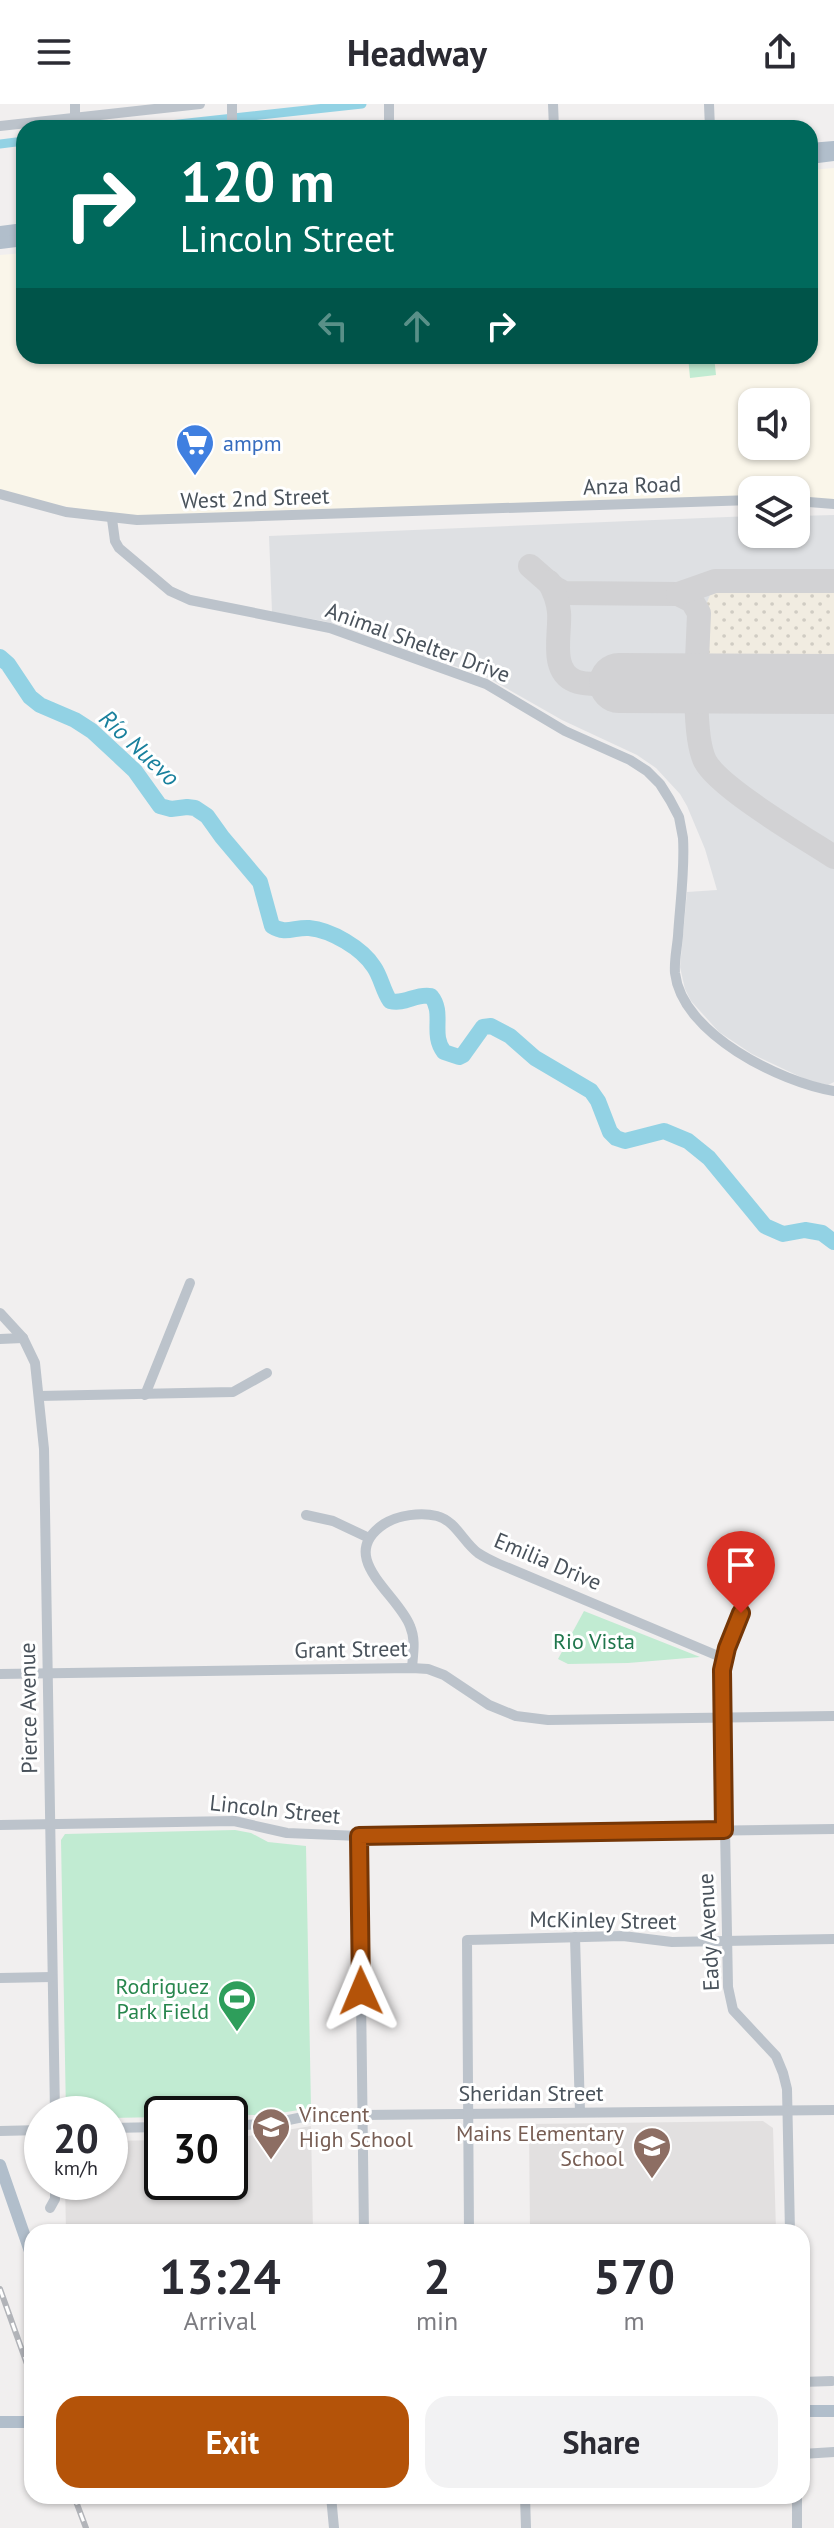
<!DOCTYPE html>
<html lang="en">
<head>
<meta charset="utf-8">
<style>
	:root { --surface:#fff; --page:#f2f2f3; --text:#2b2b33; --muted:#7c7c81; --accent:#b45309 }
	body { margin:0; font-family:"PT Sans",sans-serif; background:var(--page); color:var(--text); height:100vh; display:flex; flex-direction:column; font-size:30px; white-space:nowrap }
	* { box-sizing:border-box; margin:0 }
	p { font-size:26px; color:var(--muted) }
	.icon { flex:none; width:44px; height:44px; fill:none; stroke:currentColor; stroke-width:2; stroke-linecap:round; stroke-linejoin:round }
	.map { position:relative; flex:1; overflow:hidden }
	.sheet { position:absolute; left:24px; top:2120px; width:786px; height:280px; display:flex; flex-direction:column; background:var(--surface); border-radius:24px; box-shadow:0 2px 6px #0004 }
	.sheet>* { flex:none }
	.banner { position:absolute; left:16px; top:16px; width:802px; height:244px; border-radius:24px; box-shadow:0 2px 6px #0004; background:#00695c; color:#fff; overflow:hidden }
	.buttons { position:absolute; left:738px; top:284px; display:grid; gap:16px }
	.buttons a { display:grid; place-items:center; width:72px; height:72px; border-radius:16px; background:var(--surface); box-shadow:0 2px 6px #0004; font-size:40px }
	.speed { position:absolute; left:24px; top:1992px; display:flex; gap:16px; font-size:40px; font-weight:700; text-align:center }
	.speed>* { display:grid; place-content:center; width:104px; height:104px; border-radius:50%; background:var(--surface); box-shadow:0 2px 6px #0004; line-height:1 }
	.speed small { font-size:20px; font-weight:400 }
	.speed .limit { border:4px solid #111; border-radius:12px; background:#fff; color:#111 }
	.pin { position:absolute; display:grid; place-items:center; width:68px; height:68px; color:#fff; margin:-82px -34px; border-radius:50% 50% 50% 0; rotate:-45deg; box-shadow:0 0 8px #0007 }
	.pin .icon { rotate:45deg }
	.me { position:absolute; width:88px; margin:-44px; rotate:359deg; stroke-linejoin:round; filter:drop-shadow(0 0 6px #0008) }
	.turn { display:flex; align-items:center; gap:28px; height:168px; padding:0 32px; font-size:36px }
	.turn .icon { width:104px; height:104px; stroke-width:2.5 }
	.turn b { display:block; font-size:56px; line-height:68px }
	.lanes { display:flex; align-items:center; height:76px; padding:0 32px; background:#0003; justify-content:center; gap:40px; direction:ltr }
	.lanes .off { opacity:.35 }
	.eta { display:flex; justify-content:space-evenly; align-items:center; height:136px; text-align:center }
	.eta b { font-size:48px; font-weight:600; line-height:56px }
	.button { display:flex; gap:16px; margin-top:auto; padding:16px 32px }
	.button a { flex:1; height:92px; border-radius:24px; background:var(--accent); color:#fff; font-size:32px; font-weight:600; line-height:92px; text-align:center }
	.button a+a { background:var(--page); color:var(--text) }
	header { display:flex; justify-content:space-between; align-items:center; height:104px; padding:0 32px; background:var(--surface); font-size:36px; font-weight:600 }
	.map>svg:first-child { display:block }
</style>
</head>
<body>
<header><svg class="icon" aria-label="menu" viewBox="0 0 24 24"><path d="M4 6h16M4 12h16M4 18h16"/></svg>Headway<svg class="icon" aria-label="share" viewBox="0 0 24 24"><path d="M12 15V3M7 8l5-5 5 5M5 13v7h14v-7"/></svg></header>
<div class="map">
<svg width="834" height="2424" viewBox="0 0 834 2424">
	<defs>
		<pattern id="sand-dots" width="8" height="8" patternUnits="userSpaceOnUse" patternTransform="scale(2)"><rect width="8" height="8" fill="#f1ece1"/><path d="M2 2h.1M6 6h.1" fill="none" stroke="#d0ccc3" stroke-width="1.8" stroke-linecap="round"/></pattern>
	</defs>
	<rect width="100%" height="100%" fill="#f1efef"/>
	<path fill="#faf6ea" fill-rule="evenodd" d="M 834,64 L 834,400 L 796,397 L 796,386 L 752,386 L 752,396 L 137,416 L 0,390 L 0,151 L 24,149 L 24,252 L 810,252 L 810,66 ZM 752,298 L 796,298 L 796,342 L 752,342 Z"/>
	<g fill="#e2e0e0">
		<path d="M 763,2017 L 773,2024 L 776,2128 L 530,2128 L 529,2020 Z"/>
		<path d="M 311,2022 L 313,2128 L 66,2128 L 65,2078 L 110,2078 L 110,2037 L 162,2036 L 162,2078 L 230,2078 L 230,2035 Z"/>
	</g>
	<path fill="#dee0e3" d="M 834,411 L 834,978 L 828,981 L 809,977 L 752,950 L 719,928 L 691,897 L 685,885 L 680,863 L 687,788 L 717,786 L 705,745 L 687,702 L 680,690 L 656,664 L 637,651 L 562,616 L 485,572 L 421,551 L 365,528 L 323,517 L 272,508 L 269,432 L 752,412 L 752,430 L 796,430 L 796,412 Z"/>
	<path fill="url(#sand-dots)" d="M 720,485 L 834,485 L 834,565 L 723,564 L 711,558 L 706,548 L 706,501 L 710,491 Z"/>
	<g fill="#c1ebd2">
		<path d="M 688,252 L 714,252 L 716,271 L 690,274 Z"/>
		<path d="M 584,1507 L 700,1553 L 628,1559 L 568,1560 L 558,1555 Z"/>
		<path d="M 235,1726 L 251,1729 L 268,1738 L 306,1742 L 311,2004 L 268,2011 L 162,2010 L 162,2013 L 110,2014 L 110,2010 L 66,2010 L 61,1736 L 65,1730 Z"/>
	</g>
	<g fill="none" stroke-linecap="round" stroke-linejoin="round">
		<g stroke="#92d2e4" stroke-width="9">
			<path d="M 142,24 L 362,0"/>
			<path d="M 0,40 L 24,37"/>
		</g>
		<path stroke="#92d2e4" stroke-width="16" d="M 0,553 L 8,560 L 30,593 L 40,601 L 75,616 L 92,627 L 119,652 L 135,667 L 160,702 L 171,705 L 187,703 L 195,704 L 207,712 L 222,733 L 260,778 L 272,822 C 286,831 294,823 309,824 C 331,826 362,844 374,863 C 381,873 383,887 390,897 C 405,901 416,889 431,892 C 445,909 430,930 444,948 L 459,953 L 463,951 L 483,923 L 491,922 L 510,932 L 535,954 L 591,987 L 598,997 L 610,1028 L 616,1034 L 625,1037 L 664,1027 L 688,1037 L 709,1054 L 765,1122 L 783,1130 L 805,1126 L 822,1129 L 834,1138"/>
		<g stroke="#d2d2d4" stroke-width="24">
			<path d="M 530,462 L 555,484 L 564,489 L 678,490 L 692,497 L 699,509 C 698,544 691,628 705,657 C 719,684 805,734 834,753"/>
			<path d="M 549,478 C 554,487 558,497 559,508 C 561,528 549,567 575,577 C 587,582 606,579 619,579"/>
			<path d="M 678,490 L 715,477 L 834,477"/>
		</g>
		<path stroke="#d2d2d4" stroke-width="60" d="M 619,579 L 834,580"/>
		<g stroke="#bcc3cb" stroke-width="10">
			<path d="M 75,0 L 75,24"/>
			<path d="M 232,0 L 232,24"/>
			<path d="M 389,0 L 389,24"/>
			<path d="M 553,0 L 554,24"/>
			<path d="M 709,0 L 710,24"/>
			<path d="M 0,22 L 200,0"/>
			<path d="M 0,390 L 66,408 L 137,416 L 752,396"/>
			<path d="M 796,397 L 834,400"/>
			<path d="M 112,415 L 115,437 L 119,444 L 170,487 L 190,496 L 330,524 L 486,580 L 565,627 L 630,656 L 647,667 L 660,680 L 670,696 L 679,713 L 683,734 C 685,766 680,800 678,832 C 677,844 674,857 675,869 C 682,930 780,978 834,987"/>
			<path d="M 0,1209 L 23,1234 L 35,1259 L 44,1345 L 55,2010"/>
			<path d="M 0,1235 L 23,1234"/>
			<path d="M 145,1291 L 190,1179"/>
			<path d="M 39,1292 L 233,1288 L 267,1269"/>
			<path d="M 306,1411 L 333,1417 L 369,1434"/>
			<path d="M 741,1509 L 727,1544 L 722,1566 L 728,1883 L 733,1906 L 776,1952 L 783,1969 L 787,1985 L 790,2128"/>
			<path d="M 412,1564 C 413,1549 416,1536 410,1522 C 398,1490 335,1453 384,1420 C 398,1411 421,1408 437,1412 C 456,1417 463,1438 478,1449 C 484,1453 492,1457 499,1460 L 723,1554"/>
			<path d="M 0,1570 L 412,1564 L 428,1565 L 444,1571 L 489,1601 L 516,1612 L 548,1616 L 834,1612"/>
			<path d="M 0,1721 L 234,1717 L 287,1729 L 359,1732 L 834,1725"/>
			<path d="M 359,1732 L 364,2128"/>
			<path d="M 575,1833 L 580,2008"/>
			<path d="M 0,1874 L 52,1873"/>
			<path d="M 230,2022 L 274,2019 L 303,2013 L 363,2011 L 834,2006"/>
			<path d="M 110,2024 L 162,2023"/>
			<path d="M 0,2027 L 42,2026"/>
			<path d="M 50,2104 L 55,2095 L 55,2078"/>
			<path d="M 469,2128 L 467,1836 L 623,1832 L 672,1838 L 834,1835"/>
			<path d="M 802,2278 L 832,2277"/>
			<path d="M 802,2350 L 834,2348"/>
			<path d="M 331,2392 L 334,2424"/>
			<path d="M 525,2392 L 526,2424"/>
			<path d="M 797,2392 L 797,2424"/>
		</g>
		<g stroke="#b1becb" stroke-width="12">
			<path d="M 810,45 L 834,43"/>
			<path d="M 810,54 L 834,51"/>
			<path d="M 0,128 L 24,125"/>
			<path d="M 0,139 L 24,136"/>
			<path d="M 0,2061 L 32,2153"/>
			<path d="M 802,2307 L 834,2307"/>
			<path d="M 0,2318 L 32,2318"/>
		</g>
		<defs>
			<g id="rail">
				<path d="M 0,2185 L 32,2274"/>
				<path d="M 74,2392 L 86,2424"/>
			</g>
		</defs>
		<use href="#rail" stroke="#b2b4b9" stroke-width="6"/>
		<use href="#rail" stroke="#fff" stroke-width="3" stroke-dasharray="9" stroke-linecap="butt"/>
	</g>
	<g fill="none" stroke-linecap="round" stroke-linejoin="round">
		<defs>
			<path id="route" d="M 361,1887 L 359,1732 L 724,1726 L 722,1566 L 727,1544 L 741,1509"/>
		</defs>
		<use href="#route" stroke="#753606" stroke-width="20"/>
		<use href="#route" stroke="#b45309" stroke-width="14"/>
	</g>
	<defs>
		<symbol id="supermarket-pin" viewBox="-11 -11 22 30"><path d="M0 17L-7.5 6A9.5 9.5 0 1 1 7.5 6Z" fill="#3f7fe0" stroke="#fff"/><path d="M-6-5.5h2.5l.6 2H6L4.5 2H-2.5L-4.4-4H-6ZM-1.5 3.2a1.3 1.3 0 1 0 .1 0ZM3 3.2a1.3 1.3 0 1 0 .1 0Z" fill="#fff"/></symbol>
		<symbol id="stadium-pin" viewBox="-11 -11 22 30"><path d="M0 17L-7.5 6A9.5 9.5 0 1 1 7.5 6Z" fill="#2e9e5b" stroke="#fff"/><path d="M0-5a6.5 5 0 1 0 0 10a6.5 5 0 1 0 0-10ZM-3.5-1.8h7v3.6h-7Z" fill="#fff"/></symbol>
		<symbol id="school-pin" viewBox="-11 -11 22 30"><path d="M0 17L-7.5 6A9.5 9.5 0 1 1 7.5 6Z" fill="#8d6e63" stroke="#fff"/><path d="M0-5L7-2L0 1L-7-2ZM-4 1L0 2.5L4 1V4Q0 6-4 4Z" fill="#fff"/></symbol>
	</defs>
	<g fill-rule="evenodd">
		<use href="#supermarket-pin" x="173" y="317" width="44" height="60"/>
		<use href="#stadium-pin" x="215" y="1873" width="44" height="60"/>
		<use href="#school-pin" x="249" y="2001" width="44" height="60"/>
		<use href="#school-pin" x="630" y="2020" width="44" height="60"/>
	</g>
	<g text-anchor="middle" stroke-width="6" stroke-linejoin="round" paint-order="stroke">
		<g font-size="22" fill="#366cbe" stroke="#fff" text-anchor="start">
			<text x="223" y="347">ampm</text>
		</g>
		<g font-size="22" fill="#49525b" stroke="#fff">
			<text transform="translate(632 381) rotate(-2)" y="8">Anza Road</text>
			<text transform="translate(255 394) rotate(-2)" y="8">West 2nd Street</text>
			<text transform="translate(418 538) rotate(20)" y="8">Animal Shelter Drive</text>
			<text transform="translate(548 1457) rotate(23)" y="8">Emilia Drive</text>
			<text transform="translate(351 1545) rotate(-1)" y="8">Grant Street</text>
			<text transform="translate(28 1604) rotate(-91)" y="8">Pierce Avenue</text>
			<text transform="translate(275 1705) rotate(6)" y="8">Lincoln Street</text>
			<text transform="translate(603 1816) rotate(1)" y="8">McKinley Street</text>
			<text transform="translate(708 1828) rotate(-93)" y="8">Eady Avenue</text>
			<text x="531" y="1997">Sheridan Street</text>
		</g>
		<g font-size="22" fill="#1f764c" stroke="#fff">
			<text x="594" y="1545">Rio Vista</text>
		</g>
		<g font-size="22" fill="#27864d" stroke="#fff" text-anchor="end">
			<text x="209" y="1890">Rodriguez<tspan x="209" dy="25">Park Field</tspan></text>
		</g>
		<g font-size="22" fill="#785e54" stroke="#fff" text-anchor="start">
			<text x="299" y="2018">Vincent<tspan x="299" dy="25">High School</tspan></text>
			<text x="624" y="2037" text-anchor="end">Mains Elementary<tspan x="624" dy="25">School</tspan></text>
		</g>
		<g font-size="24" font-style="italic" fill="#19809d" stroke="#fff">
			<text transform="translate(139 644) rotate(43)" y="8">Río Nuevo</text>
		</g>
	</g>
</svg>
<div class="buttons">
<a><svg class="icon" aria-label="sound" viewBox="0 0 24 24"><path d="M4 9h4l5-4v14l-5-4H4zM17 9q2 3 0 6"/></svg></a>
<a><svg class="icon" aria-label="layers" viewBox="0 0 24 24"><path d="M12 4l9 5-9 5-9-5zM3 14l9 5 9-5"/></svg></a>
</div>
<div class="speed"><div>20<small>km/h</small></div><div class="limit">30</div></div>
<div class="pin" style="left:741px;top:1509px;background:#d93025"><svg class="icon" aria-label="arrive" viewBox="0 0 24 24"><path d="M6 21V4h12l-3 4 3 4H6"/></svg></div>
<svg class="me" style="left:361px;top:1887px" viewBox="-20 -20 40 40"><path d="M0-17L14 15 0 8-14 15z" fill="#b45309" stroke="#fff" stroke-width="4"/></svg>
<div class="banner">
<div class="turn"><svg class="icon" aria-label="right" viewBox="0 0 24 24"><path d="M7 20v-9h11M14 6l5 5-5 5"/></svg><div><b>120 m</b>Lincoln Street</div></div>
<div class="lanes"><svg class="icon off" aria-label="left" viewBox="0 0 24 24"><path d="M17 20v-9H6M10 6l-5 5 5 5"/></svg><svg class="icon off" aria-label="ahead" viewBox="0 0 24 24"><path d="M12 20V5M6 11l6-6 6 6"/></svg><svg class="icon" aria-label="right" viewBox="0 0 24 24"><path d="M7 20v-9h11M14 6l5 5-5 5"/></svg></div>
</div>
<section class="sheet">
<div class="eta">
<div><b>13:24</b><p>Arrival</p></div>
<div><b>2</b><p>min</p></div>
<div><b>570</b><p>m</p></div>
</div>
<div class="button"><a>Exit</a><a>Share</a></div>
</section>
</div>
</body>
</html>
